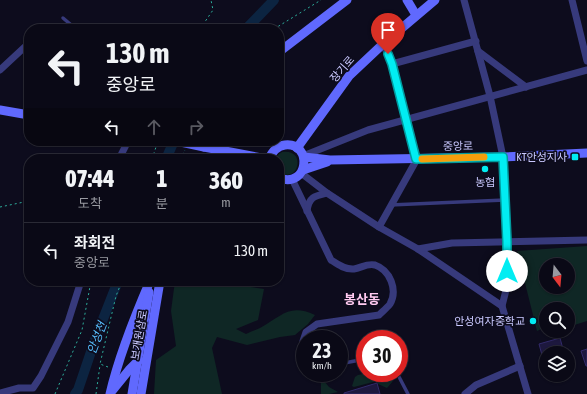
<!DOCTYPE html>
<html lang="ko">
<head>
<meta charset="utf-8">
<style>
	:root { --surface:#0a0916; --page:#13121f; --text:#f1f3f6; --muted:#999aa1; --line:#2a2a35 }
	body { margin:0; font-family:"Asap Condensed","Noto Sans KR",sans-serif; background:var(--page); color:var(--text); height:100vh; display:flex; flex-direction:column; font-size:15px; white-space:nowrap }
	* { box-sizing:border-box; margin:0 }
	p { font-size:13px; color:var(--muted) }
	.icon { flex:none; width:22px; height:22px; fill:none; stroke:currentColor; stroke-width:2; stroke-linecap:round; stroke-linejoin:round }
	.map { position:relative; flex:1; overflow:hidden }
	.details { position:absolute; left:24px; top:154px; width:260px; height:132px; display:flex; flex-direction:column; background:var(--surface); border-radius:16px; box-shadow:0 1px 3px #0004,0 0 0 1px var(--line) }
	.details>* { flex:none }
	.top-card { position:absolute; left:24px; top:24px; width:260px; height:122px; border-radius:16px; box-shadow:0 1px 3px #0004,0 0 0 1px var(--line); background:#0a0916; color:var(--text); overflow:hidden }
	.needle { width:26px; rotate:164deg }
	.fabs { position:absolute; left:539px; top:258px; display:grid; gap:8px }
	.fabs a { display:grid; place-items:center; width:36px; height:36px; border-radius:50%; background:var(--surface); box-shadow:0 1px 3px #0004,0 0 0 1px var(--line); font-size:20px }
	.speed { position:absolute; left:296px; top:330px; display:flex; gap:8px; font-size:20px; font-weight:700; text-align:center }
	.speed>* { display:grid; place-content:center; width:52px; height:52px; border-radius:50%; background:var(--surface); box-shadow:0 1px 3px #0004,0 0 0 1px var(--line); line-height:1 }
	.speed small { font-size:10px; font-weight:400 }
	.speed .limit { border:6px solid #d22; background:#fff; color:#111 }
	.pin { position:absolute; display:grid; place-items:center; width:34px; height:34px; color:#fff; margin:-41px -17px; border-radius:50% 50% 50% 0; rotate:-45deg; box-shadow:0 0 4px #0007 }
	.pin .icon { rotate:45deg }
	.me { position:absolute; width:44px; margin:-22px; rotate:0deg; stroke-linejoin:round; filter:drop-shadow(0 0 3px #0008) }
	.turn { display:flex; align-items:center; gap:14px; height:84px; padding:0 16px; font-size:18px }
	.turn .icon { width:52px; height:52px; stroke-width:2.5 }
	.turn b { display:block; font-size:28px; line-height:34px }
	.lanes { display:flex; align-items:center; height:38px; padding:0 16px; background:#0003; justify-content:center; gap:20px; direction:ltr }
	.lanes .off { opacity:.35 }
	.eta { display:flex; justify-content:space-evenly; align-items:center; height:68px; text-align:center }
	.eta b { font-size:24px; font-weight:800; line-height:28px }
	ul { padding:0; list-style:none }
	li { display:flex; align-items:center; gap:12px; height:56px; padding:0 16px; border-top:1px solid var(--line) }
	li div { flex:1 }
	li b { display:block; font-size:15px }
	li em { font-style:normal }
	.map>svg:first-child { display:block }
</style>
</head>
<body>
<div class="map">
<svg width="587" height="394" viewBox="0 0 587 394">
	<rect width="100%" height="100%" fill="#0d0c1d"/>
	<g fill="#0f2725" fill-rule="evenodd">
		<path d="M 282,152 C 307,148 299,185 279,172 L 279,159 L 275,159 L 279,154 Z"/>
		<path d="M 587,246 L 587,321 L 568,327 L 568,309 L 546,309 L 546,327 L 537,331 L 517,251 ZM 546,265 L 568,265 L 568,287 L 546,287 Z"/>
		<path d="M 175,281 L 222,281 L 224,283 L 264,289 L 258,320 L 236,329 L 246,334 C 250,332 256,330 260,328 C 282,316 289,303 315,315 L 308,324 L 295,335 L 280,337 L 247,345 L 217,337 L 212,348 L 222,394 L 154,394 L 156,360 L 176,346 L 171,311 Z"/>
		<path d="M 368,373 L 381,373 L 393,381 L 387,388 L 378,384 L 377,381 L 354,387 L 352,386 L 355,377 L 358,375 Z"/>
		<path d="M 324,381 L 329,387 L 338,392 L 329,394 L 321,394 L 321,382 Z"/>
	</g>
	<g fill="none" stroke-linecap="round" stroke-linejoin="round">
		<g stroke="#0c2441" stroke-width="10">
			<path d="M 246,29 L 274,0"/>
			<path d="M 166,159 L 174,141"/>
			<path d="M 75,394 L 78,390 L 96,337 L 118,281"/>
		</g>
	</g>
	<g fill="#1d183e" stroke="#322a6a">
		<path d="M 560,338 L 564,353 L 546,353 L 546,366 L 545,366 L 539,344 Z"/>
		<path d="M 587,349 L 587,366 L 586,366 L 581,351 Z"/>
		<path d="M 377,383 L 380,394 L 344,394 L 344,393 Z"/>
	</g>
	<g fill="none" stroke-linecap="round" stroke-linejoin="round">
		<g stroke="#2dae9c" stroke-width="1" stroke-dasharray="2 3" stroke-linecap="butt">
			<path d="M 200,29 L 213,10 L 211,0"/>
			<path d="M 274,29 L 321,0"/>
			<path d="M 152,159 L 158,141"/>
			<path d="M 180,159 L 185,150"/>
			<path d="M 0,207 L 29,201"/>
			<path d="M 108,367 L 100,364 L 116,296 L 122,281"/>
			<path d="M 55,394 L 82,330 L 91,281"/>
			<path d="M 96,394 L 100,365"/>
		</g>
		<g stroke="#373a7c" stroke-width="3.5">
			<path d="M 63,18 L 76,29"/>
			<path d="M 390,205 L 505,200"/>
			<path d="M 339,364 L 360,360 L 365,361"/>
			<path d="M 397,373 L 408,394"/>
		</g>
		<g stroke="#373a7c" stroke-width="7">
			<path d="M 464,0 L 490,96 L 503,157 L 507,242 L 507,286 L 502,306"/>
			<path d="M 572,0 L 587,61"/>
			<path d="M 478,51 L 526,87"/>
			<path d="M 392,64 L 476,41"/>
			<path d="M 0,70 L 29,43"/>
			<path d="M 303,156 L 368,130 L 587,70"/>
			<path d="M 119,159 L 128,141"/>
			<path d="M 301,173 L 327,193 L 379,227 L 418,249 L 502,306 L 528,394"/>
			<path d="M 292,179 L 331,260 C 337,264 345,270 354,269 C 361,268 367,263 375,265 C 390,270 398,290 390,304 C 387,308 382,312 379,315 L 317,324 L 306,332 L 303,341 L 305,345"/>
			<path d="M 307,211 C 309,197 314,196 327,193"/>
			<path d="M 379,227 L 417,159 L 392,64 L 383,44"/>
			<path d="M 418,249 L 452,243 L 587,240"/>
			<path d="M 0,393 L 19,388 L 33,388 L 41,376 L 68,322 L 81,281"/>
			<path d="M 465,394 L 476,385 L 520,366"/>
		</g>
		<g stroke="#6069fe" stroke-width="9">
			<path d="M 407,0 L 416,15"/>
			<path d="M 279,52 L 347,0"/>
			<path d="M 0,110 L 29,115"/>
			<path d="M 204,147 L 267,159"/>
			<path d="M 297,148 L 349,76 L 383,44 L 435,0"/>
			<path d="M 304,157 L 330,160 L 503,157 L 587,153"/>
			<path d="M 269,159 C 272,152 277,146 285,145 C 313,142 309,189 279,178"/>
			<path d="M 303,170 L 327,162"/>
			<path d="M 112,391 L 129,370 L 139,360"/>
			<path d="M 110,394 C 119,355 134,318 150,281"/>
			<path d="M 132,394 L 149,292"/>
			<path d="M 141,394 L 160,281"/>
		</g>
		<path stroke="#6069fe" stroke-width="9" d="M 176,141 L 204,147"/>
	</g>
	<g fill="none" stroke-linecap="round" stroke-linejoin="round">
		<defs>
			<path id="route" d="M 388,54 L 392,64 L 416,159 L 503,157 L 507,242 L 507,271"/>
		</defs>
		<use href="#route" stroke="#019a9d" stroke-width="10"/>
		<use href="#route" stroke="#01edf2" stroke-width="7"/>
		<path stroke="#f59e0b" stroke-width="7" d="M 422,159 L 484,157"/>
	</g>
	<g fill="#01edf2" stroke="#0d0c1d" stroke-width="1.5">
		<rect x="571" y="153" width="8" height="8" rx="2"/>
		<circle cx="485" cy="169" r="4"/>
		<circle cx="533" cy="321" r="4"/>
	</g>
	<g text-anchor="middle" stroke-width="3.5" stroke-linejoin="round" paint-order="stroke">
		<g font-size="11" fill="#cac9ff" stroke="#0d0c1d">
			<text transform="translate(342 69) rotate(-49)" y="4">장기로</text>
			<text transform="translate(458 146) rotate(-1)" y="4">중앙로</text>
			<text transform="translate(139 335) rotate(-80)" y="4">보개원삼로</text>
		</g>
		<g font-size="11" fill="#cac9ff" stroke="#0d0c1d" text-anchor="end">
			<text x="567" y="161">KT안성지사</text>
			<text x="485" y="186" text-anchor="middle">농협</text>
			<text x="525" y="325">안성여자중학교</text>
		</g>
		<g font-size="12" font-style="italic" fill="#57befe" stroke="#0d0c1d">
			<text transform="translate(97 338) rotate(-69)" y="4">안성천</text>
		</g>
		<g font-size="13" font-weight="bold" fill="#ffcaf0" stroke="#0d0c1d">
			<text x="362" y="304">봉산동</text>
		</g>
	</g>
</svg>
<div class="fabs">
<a><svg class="needle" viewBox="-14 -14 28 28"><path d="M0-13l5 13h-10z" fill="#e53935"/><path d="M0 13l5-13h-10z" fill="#999aa1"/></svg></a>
<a><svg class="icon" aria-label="search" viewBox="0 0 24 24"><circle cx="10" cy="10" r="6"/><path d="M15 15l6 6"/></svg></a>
<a><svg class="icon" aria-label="layers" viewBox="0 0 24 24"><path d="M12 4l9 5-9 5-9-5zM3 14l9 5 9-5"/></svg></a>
</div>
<div class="speed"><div>23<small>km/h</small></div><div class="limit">30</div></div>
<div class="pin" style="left:388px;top:54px;background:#d93025"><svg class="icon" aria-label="arrive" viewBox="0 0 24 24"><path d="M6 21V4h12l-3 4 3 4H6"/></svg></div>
<svg class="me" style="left:507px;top:271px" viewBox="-20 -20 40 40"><circle r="19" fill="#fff"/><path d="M0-13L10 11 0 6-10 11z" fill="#01edf2"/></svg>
<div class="top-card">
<div class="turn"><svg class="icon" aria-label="left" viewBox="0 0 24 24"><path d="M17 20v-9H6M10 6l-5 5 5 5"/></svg><div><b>130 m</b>중앙로</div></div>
<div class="lanes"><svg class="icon" aria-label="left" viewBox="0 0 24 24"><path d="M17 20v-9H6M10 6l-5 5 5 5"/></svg><svg class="icon off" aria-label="ahead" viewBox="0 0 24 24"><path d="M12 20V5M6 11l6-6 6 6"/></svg><svg class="icon off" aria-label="right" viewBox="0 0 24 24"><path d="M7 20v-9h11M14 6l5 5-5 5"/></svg></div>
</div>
<section class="details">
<div class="eta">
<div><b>07:44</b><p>도착</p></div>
<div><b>1</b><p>분</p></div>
<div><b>360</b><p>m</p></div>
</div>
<ul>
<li><svg class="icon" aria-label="left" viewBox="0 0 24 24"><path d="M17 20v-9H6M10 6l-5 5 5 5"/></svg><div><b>좌회전</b><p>중앙로</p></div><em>130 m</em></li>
</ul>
</section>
</div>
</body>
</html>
